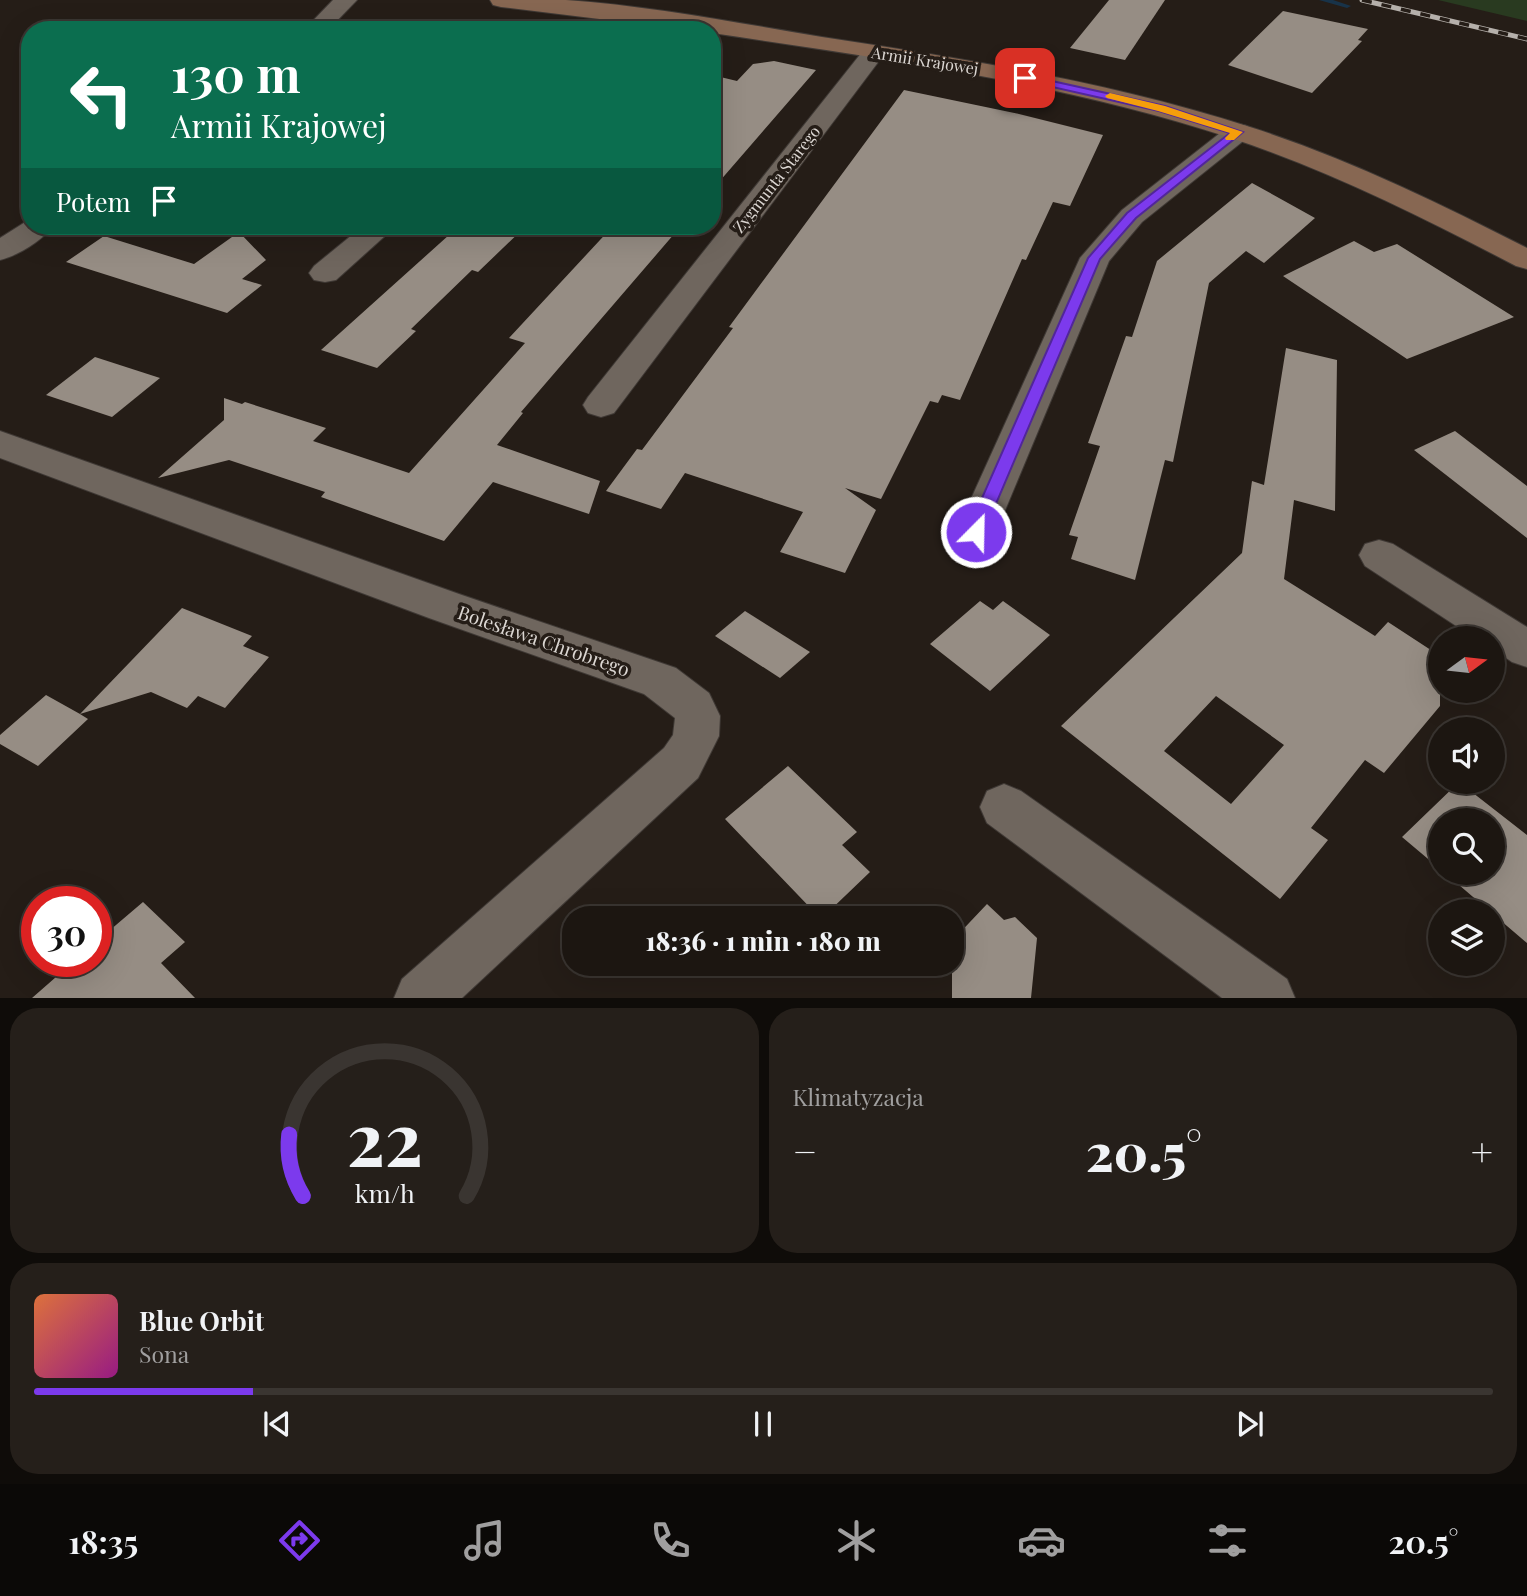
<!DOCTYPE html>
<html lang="pl">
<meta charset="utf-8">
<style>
body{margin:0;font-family:"Playfair Display",serif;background:#251f1a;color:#f1f3f6;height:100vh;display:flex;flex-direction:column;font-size:26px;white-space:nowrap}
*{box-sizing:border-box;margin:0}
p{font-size:23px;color:#a09f9f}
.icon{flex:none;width:38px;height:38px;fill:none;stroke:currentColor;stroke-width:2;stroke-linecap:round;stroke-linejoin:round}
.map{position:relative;height:998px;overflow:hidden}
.details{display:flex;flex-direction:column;gap:10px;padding:10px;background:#0f0c09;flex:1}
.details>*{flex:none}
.guide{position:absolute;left:21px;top:21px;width:700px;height:214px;border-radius:28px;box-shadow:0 7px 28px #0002,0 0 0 2px #3a3531;background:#0b6e4f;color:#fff;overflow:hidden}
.needle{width:46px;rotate:75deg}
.controls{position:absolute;left:1428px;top:626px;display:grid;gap:14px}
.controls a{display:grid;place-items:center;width:77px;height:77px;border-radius:50%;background:#1c1611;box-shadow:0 7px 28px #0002,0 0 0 2px #3a3531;font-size:35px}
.speed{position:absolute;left:21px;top:886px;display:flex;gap:14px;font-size:35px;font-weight:700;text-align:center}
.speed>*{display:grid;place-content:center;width:91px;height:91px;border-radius:50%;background:#1c1611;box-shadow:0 7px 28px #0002,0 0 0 2px #3a3531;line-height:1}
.speed .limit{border:10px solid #d22;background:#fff;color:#111}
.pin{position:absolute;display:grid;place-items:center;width:60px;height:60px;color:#fff;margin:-30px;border-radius:14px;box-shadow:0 4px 10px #0006}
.me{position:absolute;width:77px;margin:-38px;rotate:23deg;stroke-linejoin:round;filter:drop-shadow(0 0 5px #0008)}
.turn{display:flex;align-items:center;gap:24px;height:147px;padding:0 35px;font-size:32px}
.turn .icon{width:91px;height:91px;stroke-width:2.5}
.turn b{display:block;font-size:49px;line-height:60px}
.then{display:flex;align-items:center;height:66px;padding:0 35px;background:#0003;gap:14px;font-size:26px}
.big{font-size:52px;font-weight:800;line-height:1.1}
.details .tile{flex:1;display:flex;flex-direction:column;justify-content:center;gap:10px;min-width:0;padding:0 24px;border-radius:28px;background:#251f1a}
.details .dial{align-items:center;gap:0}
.dial svg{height:182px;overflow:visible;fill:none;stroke:#3a3531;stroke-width:7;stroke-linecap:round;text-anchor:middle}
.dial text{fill:#f1f3f6;stroke:none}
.song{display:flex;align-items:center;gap:21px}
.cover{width:84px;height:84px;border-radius:10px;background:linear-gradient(135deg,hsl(20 70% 55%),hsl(310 70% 35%))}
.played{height:7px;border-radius:4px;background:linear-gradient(90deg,#7c3aed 15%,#3a3531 15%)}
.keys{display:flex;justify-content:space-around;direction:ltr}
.heat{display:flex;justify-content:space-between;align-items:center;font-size:38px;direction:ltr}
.details .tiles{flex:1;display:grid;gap:10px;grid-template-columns:1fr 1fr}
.tile:last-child{grid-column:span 2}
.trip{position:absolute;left:562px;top:906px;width:402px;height:70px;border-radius:28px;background:#1c1611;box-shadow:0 7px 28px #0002,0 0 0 2px #3a3531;font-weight:800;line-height:70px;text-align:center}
.menu{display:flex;height:112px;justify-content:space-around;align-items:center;background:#0b0907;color:#a09f9f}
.menu .icon{width:49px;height:49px}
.menu .current{color:#7c3aed}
.menu b{font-size:32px;color:#f1f3f6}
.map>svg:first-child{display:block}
</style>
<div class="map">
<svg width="1527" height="998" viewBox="0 0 1527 998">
<rect width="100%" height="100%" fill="#251d17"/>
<path fill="#293a20" d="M 1438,0 L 1527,0 L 1527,21 Z"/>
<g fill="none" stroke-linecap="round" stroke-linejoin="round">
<path fill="#183349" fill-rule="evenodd" d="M 1319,0 L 1333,0 L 1351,6 L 1347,8 Z"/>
</g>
<g fill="#968d84" fill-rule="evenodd">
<path d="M 1109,0 L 1165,0 L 1125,60 L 1070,48 Z"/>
<path d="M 1283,11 L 1368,29 L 1358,40 L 1362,41 L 1312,93 L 1228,65 Z"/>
<path d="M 774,61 L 816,70 L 712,190 L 712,75 L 737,81 L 753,64 Z"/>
<path d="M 904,90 L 1019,114 L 1103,135 L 1070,206 L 1053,202 L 1026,260 L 1022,259 L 960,400 L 942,395 L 938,403 L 930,401 L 881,499 L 845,488 L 876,510 L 845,573 L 780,552 L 803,512 L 685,473 L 661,509 L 606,491 L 637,449 L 642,450 L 733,328 L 729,327 Z"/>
<path d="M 1252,183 L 1315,218 L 1264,263 L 1246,251 L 1209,283 L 1173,462 L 1165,460 L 1135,580 L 1071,559 L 1078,537 L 1069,535 L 1100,446 L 1088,443 L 1126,336 L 1132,337 L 1157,261 Z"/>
<path d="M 459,226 L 526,226 L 478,272 L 472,270 L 411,329 L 416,331 L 377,368 L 321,350 Z"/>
<path d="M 613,226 L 681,226 L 521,412 L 523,413 L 497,445 L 600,481 L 589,514 L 493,482 L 444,541 L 321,497 L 325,492 L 229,460 L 158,478 L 224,420 L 224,398 L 242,404 L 245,402 L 326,428 L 313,441 L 409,473 L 525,343 L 509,338 Z"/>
<path d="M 239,232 L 266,260 L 242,279 L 262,285 L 227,313 L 66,262 L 104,236 L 194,264 Z"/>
<path d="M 1354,241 L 1374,252 L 1397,244 L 1514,317 L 1407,359 L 1283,276 Z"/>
<path d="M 1286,348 L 1337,360 L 1335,511 L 1294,500 L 1284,579 L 1375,636 L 1388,622 L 1440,656 L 1440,706 L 1384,773 L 1365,760 L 1311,828 L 1328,840 L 1280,899 L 1061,726 L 1242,553 L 1252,481 L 1264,485 ZM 1216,696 L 1284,745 L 1231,804 L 1164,751 Z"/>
<path d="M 95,357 L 160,378 L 112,417 L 46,395 Z"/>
<path d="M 1455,431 L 1527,486 L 1527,538 L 1414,450 Z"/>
<path d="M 980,601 L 993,610 L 1003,601 L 1050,635 L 990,691 L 930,644 Z"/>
<path d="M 182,608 L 252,636 L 243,646 L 269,657 L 225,708 L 198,696 L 187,708 L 151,692 L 80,714 L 88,719 L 38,766 L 0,744 L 0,735 L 46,695 L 80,714 Z"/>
<path d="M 745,611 L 810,652 L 780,678 L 715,636 Z"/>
<path d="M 788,766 L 857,832 L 842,845 L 870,872 L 821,919 L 725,819 Z"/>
<path d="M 1459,782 L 1527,835 L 1527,943 L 1445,873 L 1493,873 L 1493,821 L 1440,821 L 1440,869 L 1402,837 Z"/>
<path d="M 143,902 L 185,942 L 161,963 L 195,998 L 32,998 L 64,970 L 66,961 L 96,961 L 96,942 Z"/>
<path d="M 987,904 L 1004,920 L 1015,917 L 1037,938 L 1031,998 L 952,998 L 952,941 Z"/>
</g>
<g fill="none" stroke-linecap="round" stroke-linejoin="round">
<g stroke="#3f3935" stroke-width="2">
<g id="street">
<path d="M 333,0 L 357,0 L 328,30 L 304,30 Z"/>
<path d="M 632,9 L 640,11 L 643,16 L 629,30 L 604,30 L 624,11 Z"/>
<path d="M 874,45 L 882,47 L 886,52 L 882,57 L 614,413 L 601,417 L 588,413 L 583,405 L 588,397 L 866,47 Z"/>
<path d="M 1238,124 L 1247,126 L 1251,132 L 1247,138 L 1142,222 L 1109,261 L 996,532 L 990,543 L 976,547 L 962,543 L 956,532 L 1080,258 L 1122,210 L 1229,126 Z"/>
<path d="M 30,219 L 30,226 L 53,226 C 42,241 17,256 0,260 L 0,238 Z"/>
<path d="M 363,226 L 396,226 L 336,280 L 325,282 L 314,280 L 309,273 L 314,266 Z"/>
<path d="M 0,431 L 459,594 L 676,668 L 709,693 L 720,716 L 719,736 L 698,778 L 462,998 L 394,998 L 402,979 L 664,748 L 673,735 L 675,718 L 644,694 L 429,618 L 0,458 Z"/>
<path d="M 1379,540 L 1393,544 L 1527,627 L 1527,667 L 1512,662 L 1493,649 L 1493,639 L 1476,639 L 1365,566 L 1359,555 L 1365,544 Z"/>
<path d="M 1004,784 L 1021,791 L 1287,979 L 1295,998 L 1222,998 L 987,823 L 980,807 L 987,791 Z"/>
</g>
</g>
<g stroke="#3f3935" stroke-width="2">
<path id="secondary" d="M 490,0 C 515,0 541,0 566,0 C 651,6 738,23 822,37 C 966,59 1111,82 1250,127 C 1346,158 1437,202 1527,248 L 1527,269 L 1516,266 C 1424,218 1331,171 1231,138 C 1064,83 886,59 712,33 L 712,30 L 689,30 L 501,7 L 493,5 Z"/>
</g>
<use href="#street" fill="#6f665e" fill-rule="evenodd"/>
<use href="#secondary" fill="#876752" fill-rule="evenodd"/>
<g stroke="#b5b0ab" stroke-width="5">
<path id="rail" d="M 1362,0 L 1527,39"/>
</g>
<use href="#rail" stroke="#251d17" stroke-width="3.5" stroke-dasharray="10" stroke-linecap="butt"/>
</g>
<path fill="#7c3aed" stroke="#51269a" stroke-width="2" d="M 1025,75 L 1165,106 L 1243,132 L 1136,218 L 1100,259 L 984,532 L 976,538 L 967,532 L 1088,258 L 1127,213 L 1230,133 L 1159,111 L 1021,80 L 1020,78 Z"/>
<path fill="#f59e0b" d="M 1110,93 L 1165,106 L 1243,132 L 1234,140 L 1226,140 L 1225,138 L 1230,133 L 1158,111 L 1107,98 L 1105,96 Z"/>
<g text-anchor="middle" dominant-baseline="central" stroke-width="7" stroke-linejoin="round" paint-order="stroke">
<g font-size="16" fill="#dbd6d2" stroke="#251d17">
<text transform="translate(925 60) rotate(9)">Armii Krajowej</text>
<text transform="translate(776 179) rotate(-52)">Zygmunta Starego</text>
</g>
<g font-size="19" fill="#dbd6d2" stroke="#251d17">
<text transform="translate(544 640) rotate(19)">Bolesława Chrobrego</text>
</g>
</g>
</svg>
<div class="controls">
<a><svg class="needle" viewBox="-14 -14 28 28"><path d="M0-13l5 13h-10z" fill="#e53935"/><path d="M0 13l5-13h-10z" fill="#a09f9f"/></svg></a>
<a><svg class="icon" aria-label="sound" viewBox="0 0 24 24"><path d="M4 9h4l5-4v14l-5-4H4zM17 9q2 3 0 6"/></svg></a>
<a><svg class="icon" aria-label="search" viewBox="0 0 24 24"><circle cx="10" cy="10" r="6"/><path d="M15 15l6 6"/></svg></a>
<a><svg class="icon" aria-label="layers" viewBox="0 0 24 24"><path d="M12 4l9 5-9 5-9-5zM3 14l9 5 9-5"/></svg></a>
</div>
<div class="speed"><div class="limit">30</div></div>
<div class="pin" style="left:1025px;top:78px;background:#d93025"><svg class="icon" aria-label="arrive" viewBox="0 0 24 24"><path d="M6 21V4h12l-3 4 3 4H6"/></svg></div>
<svg class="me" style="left:976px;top:532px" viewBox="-20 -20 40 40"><circle r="17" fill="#7c3aed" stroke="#fff" stroke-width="3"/><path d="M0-11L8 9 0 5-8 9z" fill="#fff"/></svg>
<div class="trip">18:36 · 1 min · 180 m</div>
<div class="guide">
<div class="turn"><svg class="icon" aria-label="left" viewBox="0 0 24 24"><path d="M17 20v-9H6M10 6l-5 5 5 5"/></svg><div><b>130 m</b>Armii Krajowej</div></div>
<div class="then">Potem<svg class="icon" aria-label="arrive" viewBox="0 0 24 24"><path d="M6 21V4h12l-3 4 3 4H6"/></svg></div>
</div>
</div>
<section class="details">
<div class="tiles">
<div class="tile dial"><svg viewBox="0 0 100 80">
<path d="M14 69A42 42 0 1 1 86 69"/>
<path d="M14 69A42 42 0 0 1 8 42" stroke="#7c3aed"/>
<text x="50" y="56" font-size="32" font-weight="700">22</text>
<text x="50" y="72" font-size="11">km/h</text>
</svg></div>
<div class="tile"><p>Klimatyzacja</p>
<div class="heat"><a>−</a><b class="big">20.5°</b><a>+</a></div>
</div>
<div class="tile">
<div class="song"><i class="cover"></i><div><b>Blue Orbit</b><p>Sona</p></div></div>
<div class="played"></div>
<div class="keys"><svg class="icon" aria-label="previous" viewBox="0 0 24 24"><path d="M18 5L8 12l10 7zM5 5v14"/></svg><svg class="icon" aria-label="pause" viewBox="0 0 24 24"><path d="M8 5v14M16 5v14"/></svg><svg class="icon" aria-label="next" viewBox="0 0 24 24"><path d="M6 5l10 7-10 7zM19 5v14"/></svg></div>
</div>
</div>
</section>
<nav class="menu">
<b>18:35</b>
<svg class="icon current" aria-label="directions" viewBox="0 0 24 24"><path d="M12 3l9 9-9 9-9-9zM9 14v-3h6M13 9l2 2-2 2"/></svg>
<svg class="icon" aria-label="music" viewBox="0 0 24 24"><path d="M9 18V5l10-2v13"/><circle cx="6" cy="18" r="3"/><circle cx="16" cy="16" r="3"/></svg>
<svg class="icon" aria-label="phone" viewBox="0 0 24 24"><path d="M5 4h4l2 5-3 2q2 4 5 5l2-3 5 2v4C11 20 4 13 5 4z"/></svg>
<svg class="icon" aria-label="climate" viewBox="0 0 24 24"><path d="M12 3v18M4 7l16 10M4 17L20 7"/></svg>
<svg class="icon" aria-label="car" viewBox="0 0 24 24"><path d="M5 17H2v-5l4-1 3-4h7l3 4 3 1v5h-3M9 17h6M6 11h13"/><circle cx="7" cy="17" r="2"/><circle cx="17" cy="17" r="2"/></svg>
<svg class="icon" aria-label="filters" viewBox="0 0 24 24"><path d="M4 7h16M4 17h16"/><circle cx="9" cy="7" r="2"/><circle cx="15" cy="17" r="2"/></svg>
<b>20.5°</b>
</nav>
